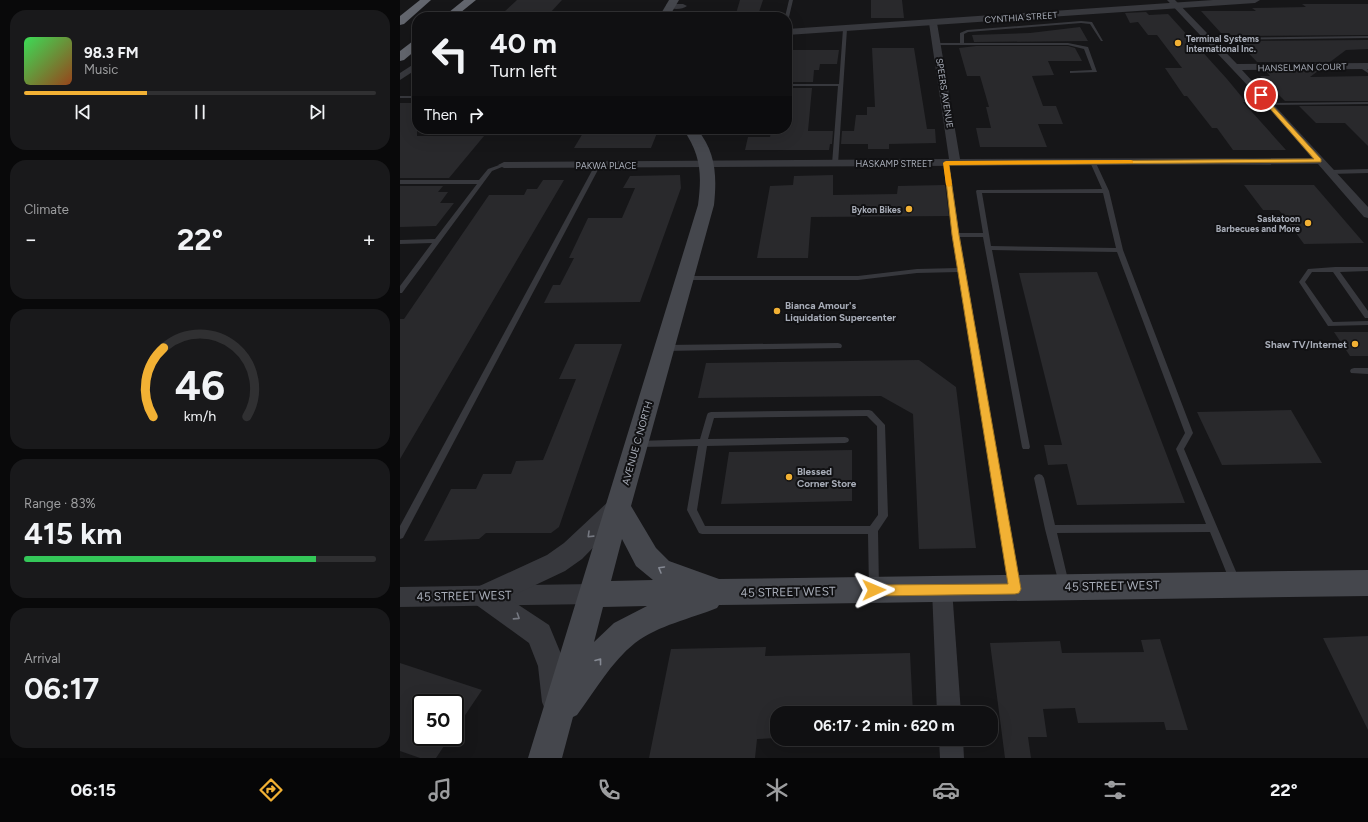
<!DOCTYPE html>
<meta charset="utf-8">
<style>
body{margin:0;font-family:Figtree,sans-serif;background:#19191b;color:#f1f3f6;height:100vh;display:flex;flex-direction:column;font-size:15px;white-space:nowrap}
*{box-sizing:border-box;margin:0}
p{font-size:13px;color:#9c9d9f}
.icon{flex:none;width:22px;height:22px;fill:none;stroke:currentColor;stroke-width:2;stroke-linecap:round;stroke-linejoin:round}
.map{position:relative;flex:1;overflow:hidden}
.details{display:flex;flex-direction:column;gap:10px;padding:10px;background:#09090a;width:400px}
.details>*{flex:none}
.hud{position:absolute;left:12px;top:12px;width:380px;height:122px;border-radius:16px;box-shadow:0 4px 16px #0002,0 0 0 1px #303032;background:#101012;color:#f1f3f6;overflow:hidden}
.speed{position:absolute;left:12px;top:694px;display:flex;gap:8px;font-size:20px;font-weight:700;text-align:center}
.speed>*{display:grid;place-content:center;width:52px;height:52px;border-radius:50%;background:#101012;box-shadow:0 4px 16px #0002,0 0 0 1px #303032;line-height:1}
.speed .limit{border:2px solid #111;border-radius:6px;background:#fff;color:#111}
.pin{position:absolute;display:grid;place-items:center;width:34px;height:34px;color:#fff;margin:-17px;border:2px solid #fff;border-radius:50%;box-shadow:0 1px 4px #0007}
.me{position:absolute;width:44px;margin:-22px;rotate:89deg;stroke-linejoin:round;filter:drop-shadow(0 0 3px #0008)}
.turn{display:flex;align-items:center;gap:14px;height:84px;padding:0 12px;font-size:18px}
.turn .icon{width:52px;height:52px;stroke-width:2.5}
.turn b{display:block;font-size:28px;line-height:34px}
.then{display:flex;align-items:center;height:38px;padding:0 12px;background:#0003;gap:8px;font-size:15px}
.big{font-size:30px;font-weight:700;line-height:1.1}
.details .widget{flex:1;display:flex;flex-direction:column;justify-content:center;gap:6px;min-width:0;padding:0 14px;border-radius:16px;background:#19191b}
.details .dial{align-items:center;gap:0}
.dial svg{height:104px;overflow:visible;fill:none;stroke:#303032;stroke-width:7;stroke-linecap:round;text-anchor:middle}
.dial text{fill:#f1f3f6;stroke:none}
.song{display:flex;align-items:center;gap:12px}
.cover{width:48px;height:48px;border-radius:6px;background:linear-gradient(135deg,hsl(130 70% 55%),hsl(20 70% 35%))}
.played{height:4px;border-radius:2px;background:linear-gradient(90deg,#f2b134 35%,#303032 35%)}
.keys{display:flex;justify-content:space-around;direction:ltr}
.heat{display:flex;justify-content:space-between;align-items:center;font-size:22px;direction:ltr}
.charge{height:6px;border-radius:3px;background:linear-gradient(90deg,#34c759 83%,#303032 0)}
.trip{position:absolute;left:370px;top:706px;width:228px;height:40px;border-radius:16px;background:#101012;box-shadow:0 4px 16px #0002,0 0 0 1px #303032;font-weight:700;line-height:40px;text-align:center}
.dock{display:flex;height:64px;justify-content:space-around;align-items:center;background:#060607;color:#9c9d9f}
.dock .icon{width:28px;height:28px}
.dock .active{color:#f2b134}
.dock b{font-size:18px;color:#f1f3f6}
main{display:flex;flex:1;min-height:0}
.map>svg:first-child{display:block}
</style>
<main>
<section class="details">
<div class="widget">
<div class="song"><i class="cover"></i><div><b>98.3 FM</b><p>Music</p></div></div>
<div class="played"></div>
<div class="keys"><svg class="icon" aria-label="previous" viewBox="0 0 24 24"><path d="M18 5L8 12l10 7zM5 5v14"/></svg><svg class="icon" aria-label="pause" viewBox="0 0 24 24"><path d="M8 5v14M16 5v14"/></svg><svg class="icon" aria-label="next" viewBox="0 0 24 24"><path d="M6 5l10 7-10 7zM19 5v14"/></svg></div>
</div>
<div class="widget"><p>Climate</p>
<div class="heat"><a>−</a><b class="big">22°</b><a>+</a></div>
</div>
<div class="widget dial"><svg viewBox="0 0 100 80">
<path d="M14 69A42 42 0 1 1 86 69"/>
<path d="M14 69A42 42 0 0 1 22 16" stroke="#f2b134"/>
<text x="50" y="56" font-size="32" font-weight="700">46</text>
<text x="50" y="72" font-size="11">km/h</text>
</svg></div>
<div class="widget"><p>Range · 83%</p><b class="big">415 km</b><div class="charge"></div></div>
<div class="widget"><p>Arrival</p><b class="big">06:17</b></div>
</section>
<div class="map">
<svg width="968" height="758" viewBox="0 0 968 758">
<rect width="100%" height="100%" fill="#161618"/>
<g fill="#29292c">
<path d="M 117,0 L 162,0 L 150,13 L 103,13 Z"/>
<path d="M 340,0 L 363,0 L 358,15 L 356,17 L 335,17 Z"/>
<path d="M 471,0 L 502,0 L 504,18 L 471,18 Z"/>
<path d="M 902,4 L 968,4 L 968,35 L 832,36 L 829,33 L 821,33 L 801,11 L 856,11 L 852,8 L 906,7 Z"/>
<path d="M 746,12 L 749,15 L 768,14 L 770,16 L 827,79 L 846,102 L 843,102 L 886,150 L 833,150 L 817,128 L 812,128 L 787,96 L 784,96 L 765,68 L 782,68 L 757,35 L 748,35 L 738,22 L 730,23 L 725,13 Z"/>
<path d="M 680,27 L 688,41 L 574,42 L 572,35 L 630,33 Z"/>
<path d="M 968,40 L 968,49 L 946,50 L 930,62 L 857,62 L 837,41 Z"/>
<path d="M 576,46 L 668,46 L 675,48 L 682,61 L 648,61 L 654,75 L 632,76 L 643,106 L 656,106 L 663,124 L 638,124 L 647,147 L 580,147 L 576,128 L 591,128 L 586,107 L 589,107 L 580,76 L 567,76 L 559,48 Z"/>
<path d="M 472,48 L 514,48 L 527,129 L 535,129 L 536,143 L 489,144 L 489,149 L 468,149 L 468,144 L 441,144 L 442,131 L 454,131 L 456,115 L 467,115 L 467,107 L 475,107 Z"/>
<path d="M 387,50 L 439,50 L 437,64 L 420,64 L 419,70 L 414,70 L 413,82 L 387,82 Z"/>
<path d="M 866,71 L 918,71 L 910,77 L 968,76 L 968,101 L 885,101 L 860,76 L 870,76 Z"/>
<path d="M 387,88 L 412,88 L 408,131 L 433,131 L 432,144 L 430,144 L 429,150 L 345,150 L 348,137 L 370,137 L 371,131 L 387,131 Z"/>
<path d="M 0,103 L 17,103 L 17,136 L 84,136 L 49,178 L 0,178 Z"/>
<path d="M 899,106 L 968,106 L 968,146 L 945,123 L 916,123 Z"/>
<path d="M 183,133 L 257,133 L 251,148 L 174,148 Z"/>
<path d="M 280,175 L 281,188 L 240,302 L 144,303 L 153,285 L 160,285 L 174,258 L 169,258 L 188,218 L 222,218 L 235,188 L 223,188 L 230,176 Z"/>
<path d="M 433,175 L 433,195 L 497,194 L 498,186 L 545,185 L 549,216 L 411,217 L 408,258 L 357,258 L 370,186 L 393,185 L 394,176 Z"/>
<path d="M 143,180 L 164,180 L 0,459 L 0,319 L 4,319 L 89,195 L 124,195 L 127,189 L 137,189 Z"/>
<path d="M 844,185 L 914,185 L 964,243 L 904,244 L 879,210 L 863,210 Z"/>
<path d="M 0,186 L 43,186 L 38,192 L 48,192 L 40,203 L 54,203 L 36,226 L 0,227 Z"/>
<path d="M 697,272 L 785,503 L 677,505 L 667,464 L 648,465 L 644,445 L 662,445 L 619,273 Z"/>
<path d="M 934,332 L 968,332 L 968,356 L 950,356 Z"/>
<path d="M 175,344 L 222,344 L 159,527 L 151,533 L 86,533 L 79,539 L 24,541 L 51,489 L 76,489 L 83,474 L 111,474 L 116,461 L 143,460 L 176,379 L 159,379 Z"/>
<path d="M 519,360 L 556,387 L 576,548 L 519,549 L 513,414 L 481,396 L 298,398 L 306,363 Z"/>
<path d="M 891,410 L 922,463 L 822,465 L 797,412 Z"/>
<path d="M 452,450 L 452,501 L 321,504 L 329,452 Z"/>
<path d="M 968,636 L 968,730 L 923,638 Z"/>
<path d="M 760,639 L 788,730 L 766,730 L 764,722 L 678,723 L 675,708 L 643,709 L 647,737 L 628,737 L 631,758 L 605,758 L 590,643 L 660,641 L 662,653 L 744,652 L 741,640 Z"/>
<path d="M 366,647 L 365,656 L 510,653 L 513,713 L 377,713 L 377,738 L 357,739 L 355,758 L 249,758 L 271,649 Z"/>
<path d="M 0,663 L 82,690 L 55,730 L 55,703 L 21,703 L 21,737 L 50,737 L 36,758 L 20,758 L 0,751 Z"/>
</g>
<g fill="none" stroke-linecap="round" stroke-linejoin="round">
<g fill="#37383d" fill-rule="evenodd">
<path d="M 389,0 L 393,0 L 389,17 L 387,18 L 387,17 L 385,17 Z"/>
<path d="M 56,10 L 69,16 L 70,17 L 65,17 L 55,12 Z"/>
<path d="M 681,21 L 692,22 L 703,41 L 701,41 L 690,24 L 681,23 L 568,32 L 564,34 L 564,43 L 668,43 L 688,47 L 697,72 L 670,73 L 670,71 L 672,71 L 692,70 L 684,49 L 668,45 L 537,45 L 535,44 L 537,43 L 560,43 L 560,33 L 567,30 Z"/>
<path d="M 445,28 L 447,29 L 438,164 L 435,166 L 432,164 L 438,86 L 387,86 L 387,84 L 439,84 L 443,29 Z"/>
<path d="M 968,36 L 968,38 L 809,40 L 807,39 L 809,38 Z"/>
<path d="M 959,65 L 963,65 L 968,70 L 968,73 L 959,67 Z"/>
<path d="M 8,71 L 17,71 L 17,73 L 6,73 L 6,72 Z"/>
<rect x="0" y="96" width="17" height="2"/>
<path d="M 968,102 L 968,104 L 870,105 L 868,104 L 870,103 Z"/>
<path d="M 546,161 L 549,163 L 559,233 L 583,233 L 576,191 L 577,190 L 702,189 L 690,162 L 695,161 L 709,191 L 723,250 L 793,433 L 784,449 L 840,581 L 839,584 L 835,586 L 831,584 L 810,532 L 657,533 L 669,584 L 668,587 L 664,589 L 660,587 L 659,584 L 645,529 L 634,478 L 636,475 L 639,474 L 642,475 L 644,478 L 655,525 L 806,524 L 776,449 L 785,433 L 717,252 L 592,250 L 630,447 L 629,449 L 623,449 L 622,447 L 583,237 L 560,237 L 619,584 L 618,587 L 614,589 L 610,587 L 609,584 L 559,272 L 517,273 L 458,280 L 285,280 L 282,278 L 285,276 L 458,276 L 517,269 L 558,268 L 543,163 ZM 582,193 L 703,193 L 716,248 L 591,246 Z"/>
<path d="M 102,164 L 107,165 L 92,171 L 2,293 L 0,293 L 0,286 L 32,243 L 0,244 L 0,240 L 35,239 L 77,184 L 0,184 L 0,180 L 79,180 L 88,169 Z"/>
<path d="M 195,165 L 200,166 L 3,538 L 0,539 L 0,526 Z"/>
<path d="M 968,169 L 968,173 L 930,174 L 927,172 L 930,170 Z"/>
<path d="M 935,267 L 968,267 L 968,271 L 940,272 L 968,311 L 968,318 L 965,318 L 933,272 L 912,272 L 905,282 L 933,322 L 968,321 L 968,325 L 928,326 L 899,282 L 908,269 Z"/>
<path d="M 438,343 L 441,344 L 442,346 L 441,348 L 265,351 L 261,348 L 265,345 Z"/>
<path d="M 954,368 L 968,368 L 968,374 L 951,373 L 950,371 L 951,369 Z"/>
<path d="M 469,410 L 472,411 L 485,425 L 488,516 L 478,531 L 479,588 L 478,591 L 474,593 L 470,591 L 469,588 L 468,534 L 302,534 L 299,533 L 287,510 L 298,446 L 238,447 L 235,446 L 234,444 L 235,442 L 238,441 L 300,439 L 307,415 L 308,413 L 311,412 ZM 467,416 L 477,426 L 478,515 L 470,526 L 305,526 L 297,510 L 307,446 L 445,443 L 448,442 L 449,440 L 448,438 L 445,437 L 308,439 L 314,418 Z"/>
</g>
<g fill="#37383d" fill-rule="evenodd">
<path d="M 767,0 L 775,0 L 837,64 L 968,63 L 968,69 L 842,70 L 968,207 L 968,218 L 964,217 L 918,164 L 104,168 L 98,165 L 104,162 L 549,159 L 529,23 L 533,21 L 537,23 L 560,159 L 912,158 L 867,106 Z"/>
<path d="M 267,4 L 283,4 L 287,6 C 282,10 271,10 266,6 Z"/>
<path d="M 17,62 L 17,69 L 0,80 L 0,73 Z"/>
<path d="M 542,580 L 549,582 L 552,589 L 561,713 L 537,713 L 532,589 L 535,582 Z"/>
<path d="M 194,584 L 201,587 L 204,594 L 201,601 L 194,604 L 0,607 L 0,587 Z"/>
<path d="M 539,739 L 563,739 L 564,758 L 540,758 Z"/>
</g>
<g fill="#37383d" fill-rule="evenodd">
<path d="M 813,0 L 860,0 L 855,3 L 387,35 L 387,29 Z"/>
<path d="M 218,497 L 226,500 L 230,507 L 226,514 L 182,559 L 165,571 L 108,598 L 149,625 L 166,666 L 170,702 L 166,712 L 156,716 L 146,712 L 142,702 L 138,666 L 129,643 L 75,604 L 71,596 L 75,588 L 147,555 L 164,543 L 210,500 Z"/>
</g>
<g fill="#45474d" fill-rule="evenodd">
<path d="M 269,0 L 279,0 L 269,17 L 259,17 Z"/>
<path d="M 283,129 L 297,129 C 316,152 317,176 314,205 L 231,506 L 256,548 L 269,561 L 319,579 L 968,570 L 968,596 L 319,605 L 317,608 C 290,619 259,625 235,643 C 211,662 195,691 177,715 L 173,717 L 162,758 L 128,758 L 298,205 C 302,174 301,155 283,129 ZM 222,539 L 236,566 L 253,580 L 211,581 ZM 247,606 L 214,623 L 194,642 L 203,607 Z"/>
</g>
<g fill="#63666e" fill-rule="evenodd">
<path d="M 20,0 L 31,0 L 4,24 L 0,25 L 0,16 Z"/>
<path d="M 64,0 L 76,0 L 55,17 L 43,17 Z"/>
<path d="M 17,39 L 17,49 L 4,60 L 0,61 L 0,51 L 13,41 Z"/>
</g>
</g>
<defs><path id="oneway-chevron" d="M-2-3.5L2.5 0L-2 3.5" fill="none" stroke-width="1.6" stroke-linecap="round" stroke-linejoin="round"/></defs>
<g stroke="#757881">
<use href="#oneway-chevron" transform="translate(190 535) rotate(136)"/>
<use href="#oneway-chevron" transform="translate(117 617) rotate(33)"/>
</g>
<g stroke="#858993">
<use href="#oneway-chevron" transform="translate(261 569) rotate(-150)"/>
<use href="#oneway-chevron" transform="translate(199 661) rotate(-52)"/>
</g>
<path fill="#f2b134" stroke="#9d7322" d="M 861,93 L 921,159 L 921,162 L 549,165 L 559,235 L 621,589 L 619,593 L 615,594 L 474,596 L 470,594 L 468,590 L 470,587 L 474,585 L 608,584 L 552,235 L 544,162 L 914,159 L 859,96 Z"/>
<path fill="#f59e0b" d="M 731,160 L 733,161 L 733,163 L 549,165 L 552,185 L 549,187 L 546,185 L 543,163 L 546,161 Z"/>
<g fill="#f2b134" stroke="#111113" stroke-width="1.5">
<circle cx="778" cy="43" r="4"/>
<circle cx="509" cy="209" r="4"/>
<circle cx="908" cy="223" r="4"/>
<circle cx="377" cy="311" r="4"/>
<circle cx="955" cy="344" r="4"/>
<circle cx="389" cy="477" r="4"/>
</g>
<g text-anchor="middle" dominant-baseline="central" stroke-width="4" stroke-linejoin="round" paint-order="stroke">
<g font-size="9" fill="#a8adb8" stroke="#111113">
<text transform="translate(621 17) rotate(-4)">CYNTHIA STREET</text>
<text transform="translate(902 67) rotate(-1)">HANSELMAN COURT</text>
<text transform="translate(545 93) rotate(81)">SPEERS AVENUE</text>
<text x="494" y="163">HASKAMP STREET</text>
<text x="206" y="165">PAKWA PLACE</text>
</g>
<g font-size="9" font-weight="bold" fill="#a8adb8" stroke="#111113" text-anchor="end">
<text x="786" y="38" text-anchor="start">Terminal Systems<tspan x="786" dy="10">International Inc.</tspan></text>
<text x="501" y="209">Bykon Bikes</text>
<text x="900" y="218">Saskatoon<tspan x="900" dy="10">Barbecues and More</tspan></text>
</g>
<g font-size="10" font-weight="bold" fill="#a8adb8" stroke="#111113" text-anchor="start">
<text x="385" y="305">Bianca Amour's<tspan x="385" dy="12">Liquidation Supercenter</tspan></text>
<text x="947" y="344" text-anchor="end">Shaw TV/Internet</text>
<text x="397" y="471">Blessed<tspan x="397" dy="12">Corner Store</tspan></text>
</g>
<g font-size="10" fill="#a8adb8" stroke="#111113">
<text transform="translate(237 443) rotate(-74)">AVENUE C NORTH</text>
</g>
<g font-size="12" fill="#a8adb8" stroke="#111113">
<text transform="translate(712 586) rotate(-1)">45 STREET WEST</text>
<text transform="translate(388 592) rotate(-1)">45 STREET WEST</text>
<text transform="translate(64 596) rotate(-1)">45 STREET WEST</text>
</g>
</g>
</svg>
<div class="speed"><div class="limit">50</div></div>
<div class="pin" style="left:861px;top:95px;background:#d93025"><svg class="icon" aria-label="arrive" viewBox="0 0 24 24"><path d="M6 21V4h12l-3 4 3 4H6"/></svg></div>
<svg class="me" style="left:474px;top:590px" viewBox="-20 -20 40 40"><path d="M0-17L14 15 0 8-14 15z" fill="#f2b134" stroke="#fff" stroke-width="4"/></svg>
<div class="trip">06:17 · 2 min · 620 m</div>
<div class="hud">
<div class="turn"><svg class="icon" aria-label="left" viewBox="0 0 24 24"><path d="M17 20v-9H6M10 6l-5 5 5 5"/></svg><div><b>40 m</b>Turn left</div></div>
<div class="then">Then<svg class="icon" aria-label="right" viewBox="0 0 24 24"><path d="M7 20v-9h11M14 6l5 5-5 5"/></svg></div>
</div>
</div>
</main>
<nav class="dock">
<b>06:15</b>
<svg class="icon active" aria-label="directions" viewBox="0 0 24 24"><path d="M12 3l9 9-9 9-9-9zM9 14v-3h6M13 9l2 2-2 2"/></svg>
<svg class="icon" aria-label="music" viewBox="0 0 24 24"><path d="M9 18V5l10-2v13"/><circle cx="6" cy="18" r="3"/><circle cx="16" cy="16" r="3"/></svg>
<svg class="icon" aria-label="phone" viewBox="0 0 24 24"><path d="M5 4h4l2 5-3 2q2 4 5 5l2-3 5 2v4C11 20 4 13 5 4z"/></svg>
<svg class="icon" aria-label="climate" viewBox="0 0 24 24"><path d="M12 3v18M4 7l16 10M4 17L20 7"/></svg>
<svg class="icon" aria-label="car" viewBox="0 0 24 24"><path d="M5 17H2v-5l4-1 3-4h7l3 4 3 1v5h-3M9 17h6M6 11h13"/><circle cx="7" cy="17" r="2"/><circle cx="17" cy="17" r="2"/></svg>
<svg class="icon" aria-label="filters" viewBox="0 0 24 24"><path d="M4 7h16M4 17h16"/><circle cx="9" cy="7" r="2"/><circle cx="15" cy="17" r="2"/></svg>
<b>22°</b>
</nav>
